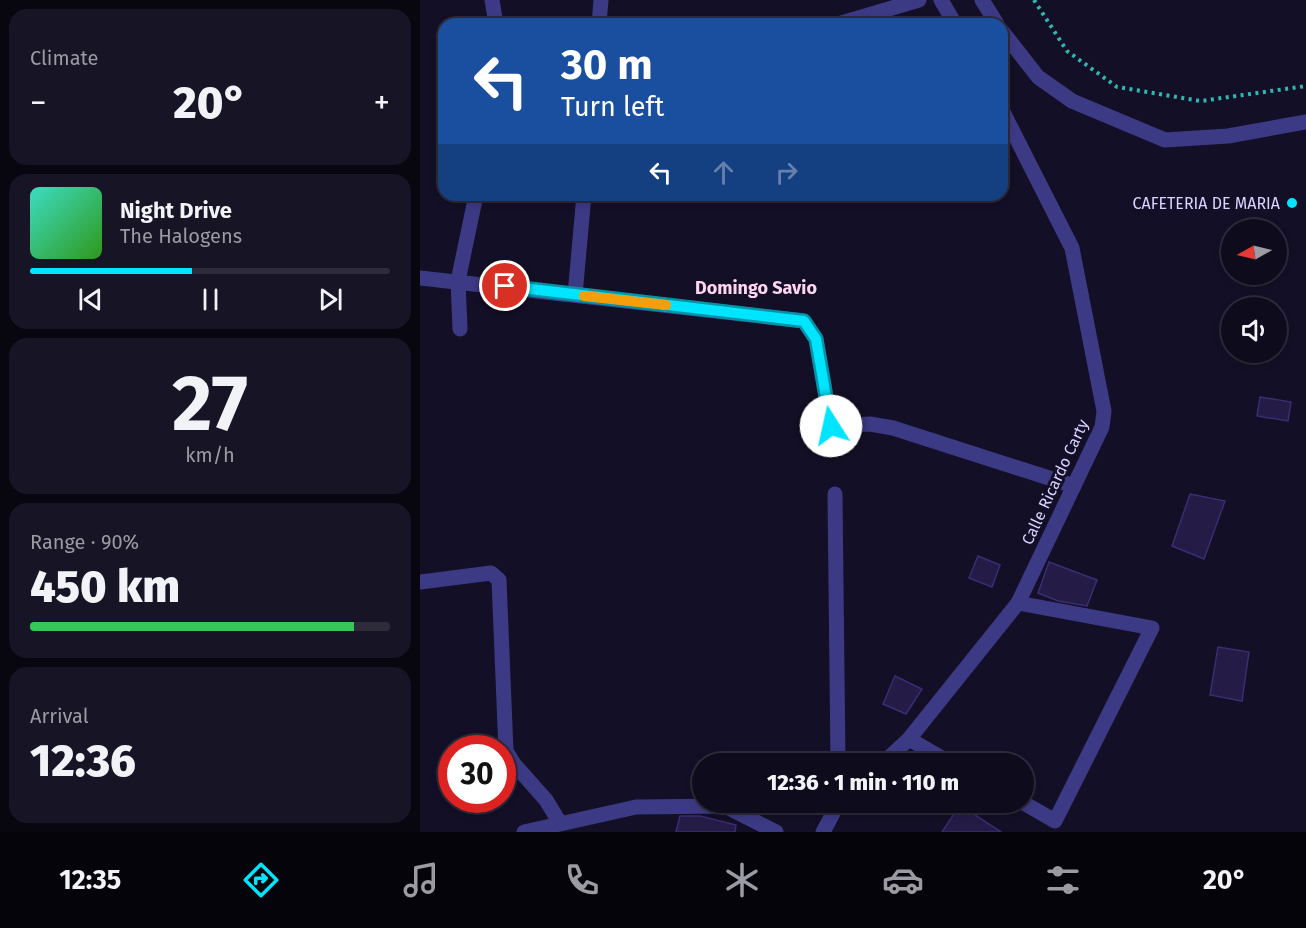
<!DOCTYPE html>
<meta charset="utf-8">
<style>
body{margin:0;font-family:"Fira Sans",sans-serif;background:#171425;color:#f1f3f6;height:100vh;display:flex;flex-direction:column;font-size:22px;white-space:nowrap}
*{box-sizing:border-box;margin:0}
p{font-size:20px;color:#9b9ba3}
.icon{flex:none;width:33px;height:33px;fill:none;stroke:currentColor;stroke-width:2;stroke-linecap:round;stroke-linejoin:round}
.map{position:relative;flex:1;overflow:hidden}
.drawer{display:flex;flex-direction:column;gap:9px;padding:9px;background:#08060f;width:420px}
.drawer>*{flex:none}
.banner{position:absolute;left:18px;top:18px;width:570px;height:183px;border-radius:18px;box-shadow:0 3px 9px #0003,0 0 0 2px #2e2b3b;background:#1a4fa0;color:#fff;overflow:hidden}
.needle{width:39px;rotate:262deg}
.tools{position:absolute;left:801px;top:219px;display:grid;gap:12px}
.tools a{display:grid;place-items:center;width:66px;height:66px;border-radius:50%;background:#0e0b1c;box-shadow:0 3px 9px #0003,0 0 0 2px #2e2b3b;font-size:30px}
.speed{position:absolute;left:18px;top:735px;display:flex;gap:12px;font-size:30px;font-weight:700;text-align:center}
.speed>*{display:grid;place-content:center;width:78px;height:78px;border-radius:50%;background:#0e0b1c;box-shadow:0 3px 9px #0003,0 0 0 2px #2e2b3b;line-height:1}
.speed .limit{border:9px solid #d22;background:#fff;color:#111}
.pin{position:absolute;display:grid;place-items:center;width:51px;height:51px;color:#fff;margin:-26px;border:3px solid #fff;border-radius:50%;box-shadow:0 2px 6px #0007}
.me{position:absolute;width:66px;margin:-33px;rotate:350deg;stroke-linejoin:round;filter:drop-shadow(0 0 4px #0008)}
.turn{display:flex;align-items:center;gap:21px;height:126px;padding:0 24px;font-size:27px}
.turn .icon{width:78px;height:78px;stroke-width:2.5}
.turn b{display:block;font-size:42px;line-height:51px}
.lanes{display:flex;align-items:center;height:57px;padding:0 24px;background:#0003;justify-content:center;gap:30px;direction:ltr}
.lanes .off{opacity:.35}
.big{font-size:45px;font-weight:800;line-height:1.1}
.drawer .tile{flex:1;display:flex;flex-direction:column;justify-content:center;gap:9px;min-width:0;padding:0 21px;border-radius:18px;background:#171425}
.drawer .dial{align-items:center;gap:0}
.dial b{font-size:78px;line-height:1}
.song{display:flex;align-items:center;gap:18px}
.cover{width:72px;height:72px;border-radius:9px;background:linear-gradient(135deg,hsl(170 70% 55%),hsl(110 70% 35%))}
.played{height:6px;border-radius:3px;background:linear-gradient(90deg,#00e5ff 45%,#2e2b3b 45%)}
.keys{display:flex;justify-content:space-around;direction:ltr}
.heat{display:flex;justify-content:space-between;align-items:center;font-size:33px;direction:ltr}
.charge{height:9px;border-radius:4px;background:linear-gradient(90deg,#34c759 90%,#2e2b3b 0)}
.trip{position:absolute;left:272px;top:753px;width:342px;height:60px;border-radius:30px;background:#0e0b1c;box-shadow:0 3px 9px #0003,0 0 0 2px #2e2b3b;font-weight:800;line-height:60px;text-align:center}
.dock{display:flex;height:96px;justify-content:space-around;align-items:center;background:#06040b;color:#9b9ba3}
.dock .icon{width:42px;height:42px}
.dock .selected{color:#00e5ff}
.dock b{font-size:27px;color:#f1f3f6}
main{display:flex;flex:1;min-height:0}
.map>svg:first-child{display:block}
</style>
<main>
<section class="drawer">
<div class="tile"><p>Climate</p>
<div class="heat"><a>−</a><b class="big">20°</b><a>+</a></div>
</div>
<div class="tile">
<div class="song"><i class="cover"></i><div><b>Night Drive</b><p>The Halogens</p></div></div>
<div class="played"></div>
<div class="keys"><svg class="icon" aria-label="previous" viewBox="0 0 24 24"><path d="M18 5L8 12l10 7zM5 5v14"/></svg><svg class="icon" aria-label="pause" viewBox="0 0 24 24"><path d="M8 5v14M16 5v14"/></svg><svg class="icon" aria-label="next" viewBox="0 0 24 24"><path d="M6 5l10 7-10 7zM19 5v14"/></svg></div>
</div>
<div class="tile dial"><b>27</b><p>km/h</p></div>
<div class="tile"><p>Range · 90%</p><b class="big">450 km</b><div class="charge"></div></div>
<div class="tile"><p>Arrival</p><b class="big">12:36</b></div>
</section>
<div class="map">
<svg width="886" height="832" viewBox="0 0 886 832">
<rect width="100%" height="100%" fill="#130f26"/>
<g fill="#241b47" stroke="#3b2d73" stroke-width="1.5">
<path d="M 840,397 L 871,402 L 868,421 L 837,416 Z"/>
<path d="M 770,494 L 805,501 L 784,559 L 752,546 Z"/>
<path d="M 558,556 L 580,565 L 572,587 L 549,578 Z"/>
<path d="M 629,562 L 677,580 L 667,606 L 638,601 L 618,593 Z"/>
<path d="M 798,647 L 829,652 L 822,701 L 790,695 Z"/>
<path d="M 475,676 L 502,689 L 486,714 L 463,704 Z"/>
<path d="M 540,805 L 581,832 L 522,832 Z"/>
<path d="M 260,816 L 280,816 L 316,825 L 315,832 L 256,832 Z"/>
</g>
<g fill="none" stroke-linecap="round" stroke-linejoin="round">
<path stroke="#2fb8b0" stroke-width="4" stroke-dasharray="3 4.5" stroke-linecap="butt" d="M 614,0 L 647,51 L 697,87 L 781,101 L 886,86"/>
<g stroke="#3d3a85" stroke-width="15">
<path d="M 72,0 L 76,24"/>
<path d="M 521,0 L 535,24"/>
<path d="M 562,0 L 577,24"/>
<path d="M 179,24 L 181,0"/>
<path d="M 418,24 L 499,0"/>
<path d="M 582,31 L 618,77 L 652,101 L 745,140 L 808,136 L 886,122"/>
<path d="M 0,278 L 384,321 L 396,339 L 411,426 L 450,424 L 473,428 L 654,486"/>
<path d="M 155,295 L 164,195"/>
<path d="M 40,329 L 38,281 L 56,195"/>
<path d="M 415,494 L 418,764"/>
<path d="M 0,582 L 71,573 L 79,580 L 86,751 L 94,764 L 126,800 L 140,823"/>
<path d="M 598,603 L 732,628 L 635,821 L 602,802"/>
<path d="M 489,739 L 532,764"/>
<path d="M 462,764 L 489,739 L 598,603 L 682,427 L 684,411 L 652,248 L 582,110"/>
<path d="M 104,832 L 216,807 L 305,806 L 356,832"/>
<path d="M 403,832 L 419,802"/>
</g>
</g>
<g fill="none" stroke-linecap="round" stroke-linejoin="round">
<g stroke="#0095a6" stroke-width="15">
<path id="route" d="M 85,286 L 384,321 L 396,339 L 411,426"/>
</g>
<use href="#route" stroke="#00e5ff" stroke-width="10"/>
<path stroke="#f59e0b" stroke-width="10" d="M 164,296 L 246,305"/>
</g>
<circle fill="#00e5ff" stroke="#130f26" stroke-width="2" cx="872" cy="203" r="6"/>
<g text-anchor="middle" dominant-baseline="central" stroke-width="6" stroke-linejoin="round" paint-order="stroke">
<g font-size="16" fill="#d9d4ff" stroke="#130f26" text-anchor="end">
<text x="860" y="203">CAFETERIA DE MARIA</text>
</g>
<g font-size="16" fill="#d9d4ff" stroke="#130f26">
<text transform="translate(635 482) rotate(-65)">Calle Ricardo Carty</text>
</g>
<g font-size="18" font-weight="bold" fill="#ffd6f0" stroke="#130f26">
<text x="336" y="288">Domingo Savio</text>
</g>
</g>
</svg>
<div class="tools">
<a><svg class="needle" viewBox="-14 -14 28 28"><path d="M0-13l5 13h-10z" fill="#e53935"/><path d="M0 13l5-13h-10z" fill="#9b9ba3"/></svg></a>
<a><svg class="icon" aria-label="sound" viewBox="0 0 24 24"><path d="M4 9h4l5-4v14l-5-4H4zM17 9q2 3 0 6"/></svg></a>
</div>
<div class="speed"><div class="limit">30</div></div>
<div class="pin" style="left:85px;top:286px;background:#d93025"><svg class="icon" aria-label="arrive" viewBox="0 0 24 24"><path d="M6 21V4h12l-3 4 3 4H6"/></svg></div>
<svg class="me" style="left:411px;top:426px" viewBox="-20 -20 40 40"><circle r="19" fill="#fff"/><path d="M0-13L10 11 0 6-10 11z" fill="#00e5ff"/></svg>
<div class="trip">12:36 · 1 min · 110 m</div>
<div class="banner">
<div class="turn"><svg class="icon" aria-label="left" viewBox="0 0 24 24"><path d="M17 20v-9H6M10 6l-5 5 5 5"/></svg><div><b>30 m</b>Turn left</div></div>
<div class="lanes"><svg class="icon" aria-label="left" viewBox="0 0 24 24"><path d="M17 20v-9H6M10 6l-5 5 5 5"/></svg><svg class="icon off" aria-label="ahead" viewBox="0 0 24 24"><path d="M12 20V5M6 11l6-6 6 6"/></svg><svg class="icon off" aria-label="right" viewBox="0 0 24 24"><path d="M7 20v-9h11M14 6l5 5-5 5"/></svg></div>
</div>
</div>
</main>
<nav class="dock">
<b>12:35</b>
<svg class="icon selected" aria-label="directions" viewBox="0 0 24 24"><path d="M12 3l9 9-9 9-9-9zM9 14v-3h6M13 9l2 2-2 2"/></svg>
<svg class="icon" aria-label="music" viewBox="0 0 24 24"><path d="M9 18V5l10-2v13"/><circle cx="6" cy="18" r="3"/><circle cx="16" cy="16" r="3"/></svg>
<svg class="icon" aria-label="phone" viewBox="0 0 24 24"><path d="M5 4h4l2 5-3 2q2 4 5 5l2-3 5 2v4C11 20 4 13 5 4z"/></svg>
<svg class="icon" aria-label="climate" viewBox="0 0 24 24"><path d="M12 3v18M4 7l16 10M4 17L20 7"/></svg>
<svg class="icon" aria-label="car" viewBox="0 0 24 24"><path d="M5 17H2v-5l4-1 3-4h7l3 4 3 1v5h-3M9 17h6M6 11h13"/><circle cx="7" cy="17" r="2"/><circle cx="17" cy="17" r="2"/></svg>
<svg class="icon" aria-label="filters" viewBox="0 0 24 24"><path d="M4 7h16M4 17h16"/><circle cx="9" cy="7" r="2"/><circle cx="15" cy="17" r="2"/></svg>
<b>20°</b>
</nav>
